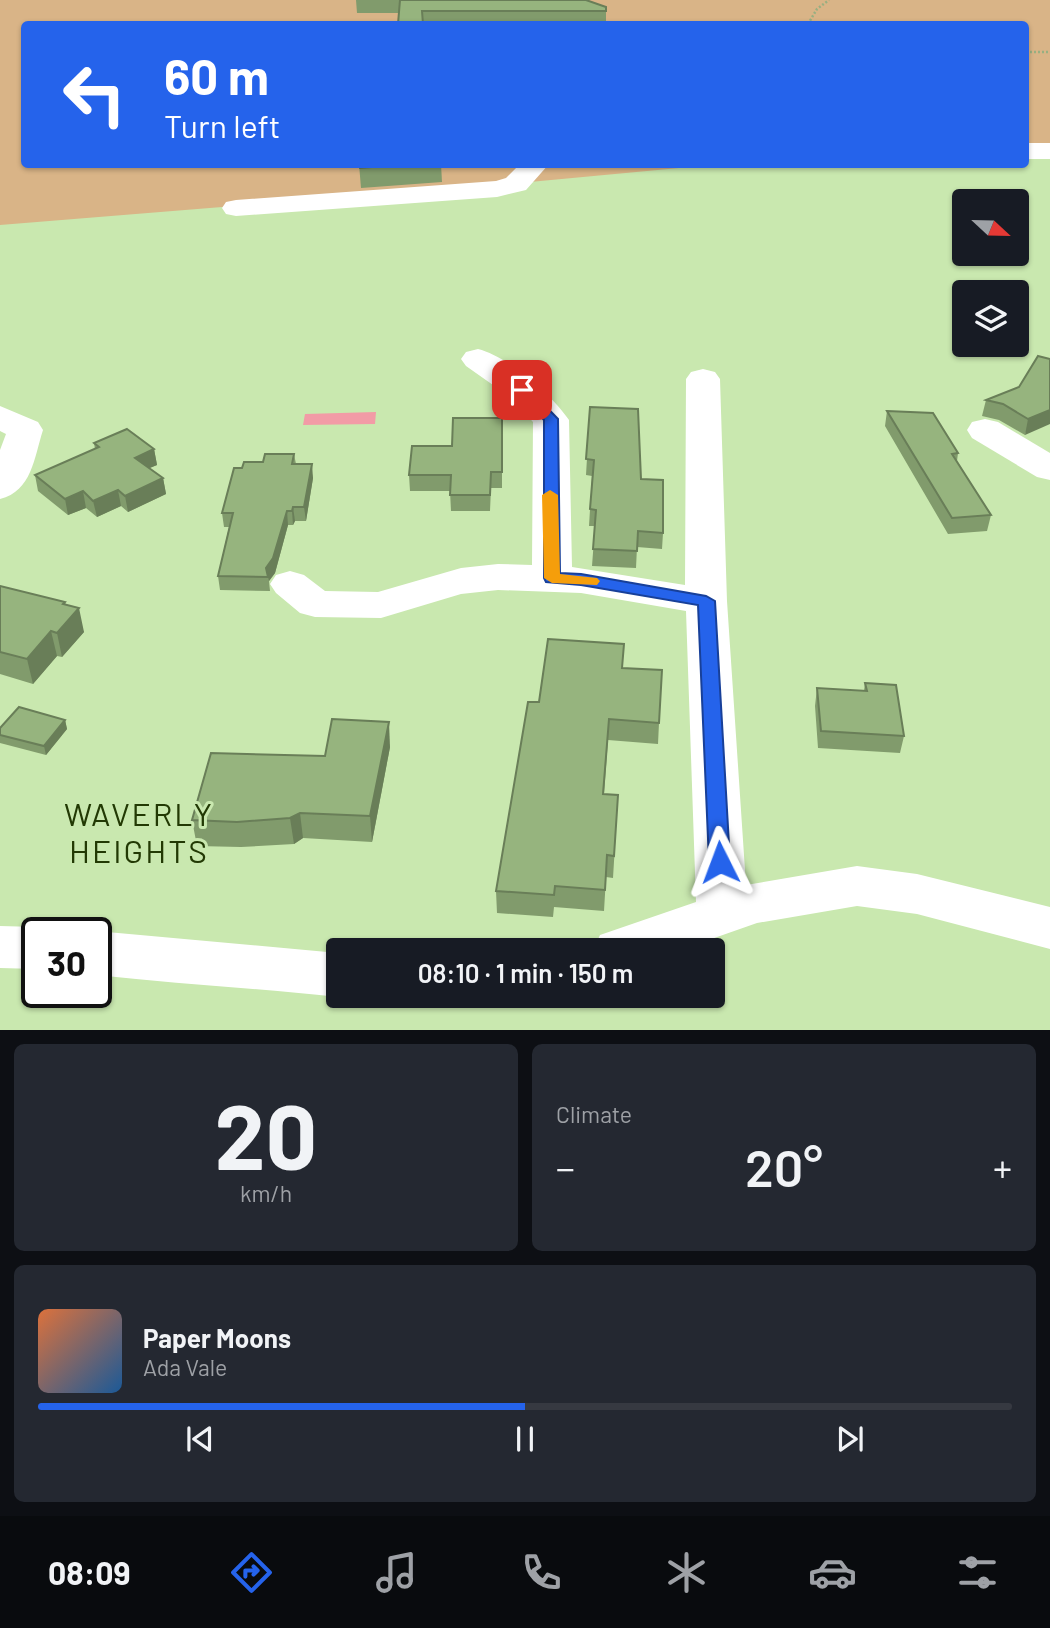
<!DOCTYPE html>
<meta charset="utf-8">
<style>
body{margin:0;font-family:Barlow,sans-serif;background:#242831;color:#f1f3f6;height:100vh;display:flex;flex-direction:column;font-size:26px;white-space:nowrap}
*{box-sizing:border-box;margin:0}
p{font-size:23px;color:#9ea1a6}
.icon{flex:none;width:38px;height:38px;fill:none;stroke:currentColor;stroke-width:2;stroke-linecap:round;stroke-linejoin:round}
.map{position:relative;height:1030px;overflow:hidden}
.panel{display:flex;flex-direction:column;gap:14px;padding:14px;background:#0d0f14;flex:1}
.panel>*{flex:none}
.banner{position:absolute;left:21px;top:21px;width:1008px;height:147px;border-radius:7px;box-shadow:0 2px 5px #0004;background:#2563eb;color:#fff;overflow:hidden}
.needle{width:46px;rotate:112deg}
.fabs{position:absolute;left:952px;top:189px;display:grid;gap:14px}
.fabs a{display:grid;place-items:center;width:77px;height:77px;border-radius:7px;background:#171b24;box-shadow:0 2px 5px #0004;font-size:35px}
.speed{position:absolute;left:21px;top:917px;display:flex;gap:14px;font-size:35px;font-weight:700;text-align:center}
.speed>*{display:grid;place-content:center;width:91px;height:91px;border-radius:50%;background:#171b24;box-shadow:0 2px 5px #0004;line-height:1}
.speed .limit{border:4px solid #111;border-radius:10px;background:#fff;color:#111}
.pin{position:absolute;display:grid;place-items:center;width:60px;height:60px;color:#fff;margin:-30px;border-radius:14px;box-shadow:0 4px 10px #0006}
.me{position:absolute;width:77px;margin:-38px;rotate:357deg;stroke-linejoin:round;filter:drop-shadow(0 0 5px #0008)}
.turn{display:flex;align-items:center;gap:24px;height:147px;padding:0 28px;font-size:32px}
.turn .icon{width:91px;height:91px;stroke-width:2.5}
.turn b{display:block;font-size:49px;line-height:60px}
.big{font-size:52px;font-weight:600;line-height:1.1}
.panel .widget{flex:1;display:flex;flex-direction:column;justify-content:center;gap:10px;min-width:0;padding:0 24px;border-radius:10px;background:#242831}
.panel .dial{align-items:center;gap:0}
.dial b{font-size:91px;line-height:1}
.song{display:flex;align-items:center;gap:21px}
.cover{width:84px;height:84px;border-radius:10px;background:linear-gradient(135deg,hsl(20 70% 55%),hsl(210 70% 35%))}
.played{height:7px;border-radius:4px;background:linear-gradient(90deg,#2563eb 50%,#363941 50%)}
.keys{display:flex;justify-content:space-around;direction:ltr}
.heat{display:flex;justify-content:space-between;align-items:center;font-size:38px;direction:ltr}
.panel .tiles{flex:1;display:grid;gap:14px;grid-template-columns:1fr 1fr}
.widget:last-child{grid-column:span 2}
.trip{position:absolute;left:326px;top:938px;width:399px;height:70px;border-radius:7px;background:#171b24;box-shadow:0 2px 5px #0004;font-weight:600;line-height:70px;text-align:center}
.tab-bar{display:flex;height:112px;justify-content:space-around;align-items:center;background:#090b0e;color:#9ea1a6}
.tab-bar .icon{width:49px;height:49px}
.tab-bar .current{color:#2563eb}
.tab-bar b{font-size:32px;color:#f1f3f6}
.map>svg:first-child{display:block}
</style>
<div class="map">
<svg width="1050" height="1030" viewBox="0 0 1050 1030">
<rect width="100%" height="100%" fill="#c9e8af"/>
<path fill="#d9b487" d="M 0,0 L 1050,0 L 1050,147 L 1026,147 L 1026,24 L 24,24 L 24,164 L 711,165 L 519,183 L 0,225 Z"/>
<path fill="#f29ba6" d="M 376,412 L 375,424 L 303,425 L 305,414 Z"/>
<g fill="none" stroke-linecap="round" stroke-linejoin="round">
<g stroke="#97af81" stroke-width="2.5" stroke-dasharray="2 2" stroke-linecap="butt">
<path d="M 808,24 L 817,9 L 829,0"/>
<path d="M 1026,52 L 1050,52"/>
</g>
<g fill="#fff" fill-rule="evenodd">
<rect x="1026" y="143" width="24" height="16"/>
<path d="M 520,164 L 549,164 L 526,190 L 497,197 L 236,216 L 226,214 L 222,208 L 226,202 L 236,200 L 496,181 L 506,178 Z"/>
<path d="M 478,349 C 509,357 551,394 569,420 L 572,567 L 685,585 L 686,379 L 691,372 L 703,369 L 715,372 L 720,379 L 727,601 L 746,885 L 857,866 L 917,874 L 1050,907 L 1050,949 L 917,914 L 857,906 L 757,923 L 680,950 L 593,950 L 600,935 L 696,902 L 686,611 L 581,593 L 498,590 L 461,594 L 381,618 L 315,617 L 300,613 L 276,593 L 270,584 L 276,575 L 290,571 L 304,575 L 325,591 L 378,592 L 461,568 L 498,564 L 532,565 L 533,422 L 510,397 L 466,366 L 461,359 L 466,352 Z"/>
<path d="M 0,406 L 38,422 L 43,430 C 34,458 32,491 0,499 L 0,450 L 6,434 L 0,431 Z"/>
<path d="M 985,419 L 998,422 L 1050,453 L 1050,480 L 1037,477 L 972,438 L 967,430 L 972,422 Z"/>
<path d="M 0,926 L 37,927 L 56,933 L 37,933 L 37,969 L 0,968 Z"/>
<path d="M 96,931 L 338,953 L 338,996 L 342,996 L 338,997 C 257,988 177,984 96,975 L 96,933 L 92,933 Z"/>
</g>
</g>
<g fill="#819b6c">
<path d="M 356,0 L 586,0 L 606,7 L 606,24 L 398,24 L 399,13 L 357,13 Z"/>
<path d="M 359,164 L 441,164 L 442,182 L 361,188 Z"/>
<path d="M 1050,359 L 1025,435 L 999,420 L 982,416 L 986,400 L 1019,387 Z"/>
<path d="M 590,407 L 641,479 L 663,533 L 662,549 L 637,547 L 636,568 L 592,566 L 595,526 L 589,526 L 592,476 L 586,475 Z"/>
<path d="M 887,411 L 958,453 L 957,461 L 991,515 L 987,531 L 948,534 L 885,426 Z"/>
<path d="M 502,418 L 502,488 L 491,488 L 490,511 L 451,511 L 450,491 L 410,491 L 409,475 L 452,446 Z"/>
<path d="M 94,443 L 154,449 L 157,465 L 149,468 L 163,478 L 166,494 L 128,512 L 121,506 L 97,517 L 86,508 L 68,515 L 38,491 L 35,475 L 95,449 Z"/>
<path d="M 294,454 L 296,464 L 313,478 L 306,521 L 295,521 L 293,525 L 288,525 L 275,573 L 269,581 L 270,591 L 220,590 L 218,576 L 229,527 L 224,527 L 222,513 L 242,468 Z"/>
<path d="M 0,586 L 66,605 L 84,632 L 62,657 L 57,656 L 33,684 L 0,674 Z"/>
<path d="M 623,668 L 659,723 L 658,744 L 608,740 L 604,794 L 618,795 L 613,878 L 606,877 L 604,911 L 554,907 L 553,917 L 497,913 L 496,891 L 539,702 Z"/>
<path d="M 865,683 L 904,736 L 900,753 L 818,748 L 815,706 L 817,688 L 864,691 Z"/>
<path d="M 65,720 L 67,729 L 46,755 L 0,743 L 0,735 Z"/>
<path d="M 390,747 L 372,842 L 303,838 L 294,844 L 241,847 L 197,846 L 192,820 L 325,756 Z"/>
</g>
<g fill="#697e58">
<path d="M 1050,410 L 1050,424 L 1025,435 L 1028,419 Z"/>
<path d="M 154,449 L 157,465 L 138,473 L 135,458 Z"/>
<path d="M 312,464 L 313,478 L 306,521 L 304,507 Z"/>
<path d="M 163,478 L 166,494 L 128,512 L 125,496 Z"/>
<path d="M 118,490 L 121,506 L 97,517 L 93,501 Z"/>
<path d="M 83,491 L 86,508 L 68,515 L 65,499 Z"/>
<path d="M 293,507 L 295,521 L 293,525 L 292,511 Z"/>
<path d="M 287,511 L 288,525 L 275,573 L 269,581 L 266,568 Z"/>
<path d="M 65,602 L 69,619 L 79,608 L 84,632 L 62,657 L 57,633 L 63,604 Z"/>
<path d="M 51,631 L 57,656 L 33,684 L 27,659 Z"/>
<path d="M 65,720 L 67,729 L 46,755 L 44,746 Z"/>
<path d="M 389,722 L 390,747 L 372,842 L 370,816 Z"/>
<path d="M 300,813 L 303,838 L 294,844 L 290,818 Z"/>
</g>
<g fill="#96b47e" stroke="#697e58" stroke-width="2">
<path d="M 400,0 L 586,0 L 606,7 L 606,11 L 422,11 L 423,24 L 398,24 Z"/>
<path d="M 359,164 L 410,164 L 360,168 Z"/>
<path d="M 1038,356 L 1050,359 L 1050,410 L 1028,419 L 1003,404 L 986,400 L 1019,387 Z"/>
<path d="M 590,407 L 638,409 L 641,479 L 663,480 L 663,533 L 638,531 L 637,551 L 593,549 L 596,510 L 590,509 L 594,460 L 586,459 Z"/>
<path d="M 887,411 L 933,413 L 958,453 L 952,454 L 991,515 L 952,518 Z"/>
<path d="M 453,418 L 502,418 L 502,472 L 491,472 L 490,495 L 450,495 L 451,475 L 409,475 L 412,446 L 452,446 Z"/>
<path d="M 127,429 L 154,449 L 135,458 L 163,478 L 125,496 L 118,490 L 93,501 L 83,491 L 65,499 L 35,475 L 99,447 L 94,443 Z"/>
<path d="M 265,454 L 294,454 L 292,464 L 312,464 L 304,507 L 293,507 L 292,511 L 287,511 L 273,558 L 266,568 L 268,577 L 218,576 L 233,513 L 222,513 L 234,468 L 242,468 L 244,462 L 263,462 Z"/>
<path d="M 0,586 L 65,602 L 63,604 L 79,608 L 57,633 L 51,631 L 27,659 L 0,652 Z"/>
<path d="M 548,639 L 624,644 L 622,668 L 662,670 L 659,723 L 609,719 L 603,794 L 618,795 L 614,856 L 607,855 L 605,890 L 555,886 L 554,895 L 496,891 L 528,702 L 539,702 Z"/>
<path d="M 865,683 L 896,685 L 904,736 L 821,731 L 817,688 L 867,691 Z"/>
<path d="M 19,707 L 65,720 L 44,746 L 0,735 L 0,728 Z"/>
<path d="M 332,719 L 389,722 L 370,816 L 300,813 L 290,818 L 237,822 L 192,820 L 211,753 L 325,756 Z"/>
</g>
<path fill="#2563eb" stroke="#184099" stroke-width="2" d="M 522,386 L 527,387 L 558,419 L 560,573 L 581,574 L 706,596 L 715,601 L 730,862 L 727,867 L 720,869 L 712,867 L 709,862 L 698,605 L 581,585 L 546,582 L 544,578 L 544,420 L 515,390 Z"/>
<path fill="#f59e0b" d="M 550,490 L 558,495 L 560,574 L 597,578 L 600,581 L 597,585 L 552,583 L 544,578 L 542,495 Z"/>
<g text-anchor="middle" dominant-baseline="central" stroke-width="6" stroke-linejoin="round" paint-order="stroke">
<g font-size="32" letter-spacing="2" fill="#223904" stroke="#c9e8af">
<text x="139" y="813">WAVERLY<tspan x="139" dy="37">HEIGHTS</tspan></text>
</g>
</g>
</svg>
<div class="fabs">
<a><svg class="needle" viewBox="-14 -14 28 28"><path d="M0-13l5 13h-10z" fill="#e53935"/><path d="M0 13l5-13h-10z" fill="#9ea1a6"/></svg></a>
<a><svg class="icon" aria-label="layers" viewBox="0 0 24 24"><path d="M12 4l9 5-9 5-9-5zM3 14l9 5 9-5"/></svg></a>
</div>
<div class="speed"><div class="limit">30</div></div>
<div class="pin" style="left:522px;top:390px;background:#d93025"><svg class="icon" aria-label="arrive" viewBox="0 0 24 24"><path d="M6 21V4h12l-3 4 3 4H6"/></svg></div>
<svg class="me" style="left:720px;top:862px" viewBox="-20 -20 40 40"><path d="M0-17L14 15 0 8-14 15z" fill="#2563eb" stroke="#fff" stroke-width="4"/></svg>
<div class="trip">08:10 · 1 min · 150 m</div>
<div class="banner">
<div class="turn"><svg class="icon" aria-label="left" viewBox="0 0 24 24"><path d="M17 20v-9H6M10 6l-5 5 5 5"/></svg><div><b>60 m</b>Turn left</div></div>
</div>
</div>
<section class="panel">
<div class="tiles">
<div class="widget dial"><b>20</b><p>km/h</p></div>
<div class="widget"><p>Climate</p>
<div class="heat"><a>−</a><b class="big">20°</b><a>+</a></div>
</div>
<div class="widget">
<div class="song"><i class="cover"></i><div><b>Paper Moons</b><p>Ada Vale</p></div></div>
<div class="played"></div>
<div class="keys"><svg class="icon" aria-label="previous" viewBox="0 0 24 24"><path d="M18 5L8 12l10 7zM5 5v14"/></svg><svg class="icon" aria-label="pause" viewBox="0 0 24 24"><path d="M8 5v14M16 5v14"/></svg><svg class="icon" aria-label="next" viewBox="0 0 24 24"><path d="M6 5l10 7-10 7zM19 5v14"/></svg></div>
</div>
</div>
</section>
<nav class="tab-bar">
<b>08:09</b>
<svg class="icon current" aria-label="directions" viewBox="0 0 24 24"><path d="M12 3l9 9-9 9-9-9zM9 14v-3h6M13 9l2 2-2 2"/></svg>
<svg class="icon" aria-label="music" viewBox="0 0 24 24"><path d="M9 18V5l10-2v13"/><circle cx="6" cy="18" r="3"/><circle cx="16" cy="16" r="3"/></svg>
<svg class="icon" aria-label="phone" viewBox="0 0 24 24"><path d="M5 4h4l2 5-3 2q2 4 5 5l2-3 5 2v4C11 20 4 13 5 4z"/></svg>
<svg class="icon" aria-label="climate" viewBox="0 0 24 24"><path d="M12 3v18M4 7l16 10M4 17L20 7"/></svg>
<svg class="icon" aria-label="car" viewBox="0 0 24 24"><path d="M5 17H2v-5l4-1 3-4h7l3 4 3 1v5h-3M9 17h6M6 11h13"/><circle cx="7" cy="17" r="2"/><circle cx="17" cy="17" r="2"/></svg>
<svg class="icon" aria-label="filters" viewBox="0 0 24 24"><path d="M4 7h16M4 17h16"/><circle cx="9" cy="7" r="2"/><circle cx="15" cy="17" r="2"/></svg>
</nav>
